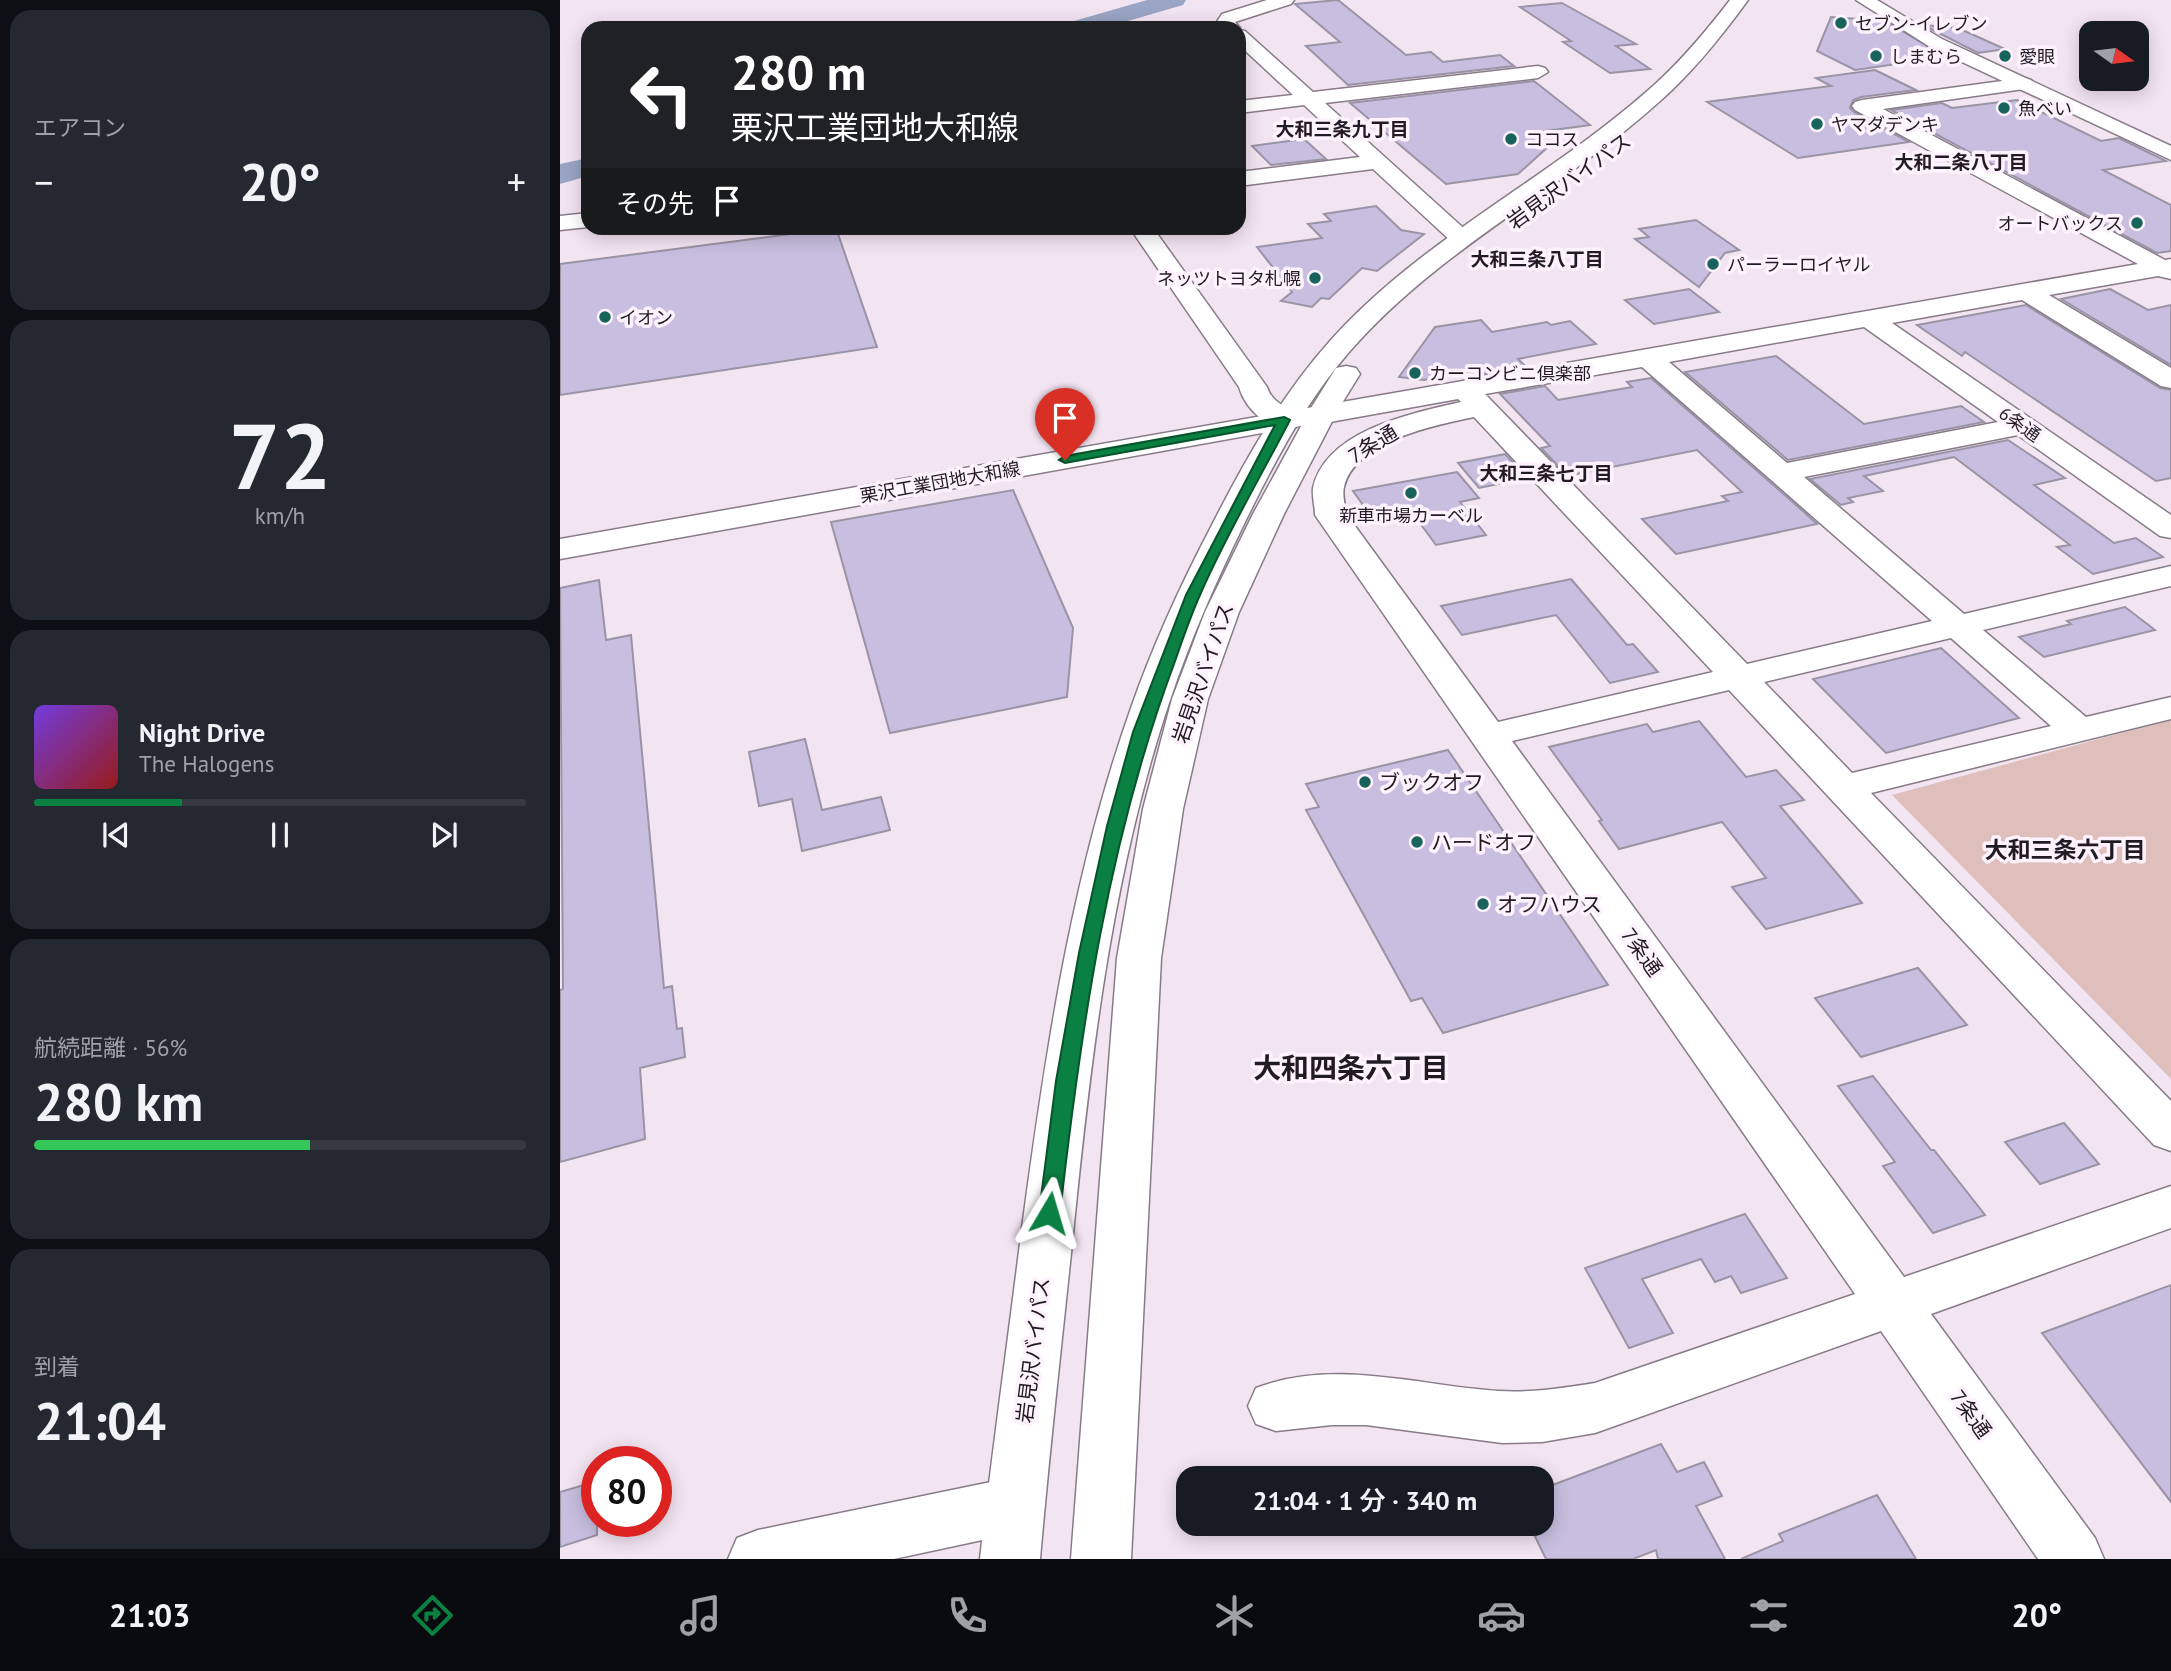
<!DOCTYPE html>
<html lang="ja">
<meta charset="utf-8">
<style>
body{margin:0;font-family:"PT Sans","Noto Sans JP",sans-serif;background:#242831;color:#f1f3f6;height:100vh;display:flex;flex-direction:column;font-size:26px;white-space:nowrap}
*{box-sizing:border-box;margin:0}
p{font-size:23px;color:#9ea1a6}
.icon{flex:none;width:38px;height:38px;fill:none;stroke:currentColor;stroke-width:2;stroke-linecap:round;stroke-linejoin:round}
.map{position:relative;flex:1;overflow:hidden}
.sheet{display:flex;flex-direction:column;gap:10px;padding:10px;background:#0d0f14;width:560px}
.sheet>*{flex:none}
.guide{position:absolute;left:21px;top:21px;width:665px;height:214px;border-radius:21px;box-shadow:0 4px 18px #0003;background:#202124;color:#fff;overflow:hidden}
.needle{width:46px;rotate:104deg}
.buttons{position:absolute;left:1519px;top:21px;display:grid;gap:14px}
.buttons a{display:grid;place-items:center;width:70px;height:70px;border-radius:14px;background:#171b24;box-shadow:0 4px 18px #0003;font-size:35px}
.speed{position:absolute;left:21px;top:1446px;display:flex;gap:14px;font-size:35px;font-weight:700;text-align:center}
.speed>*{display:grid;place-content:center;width:91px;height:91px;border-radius:50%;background:#171b24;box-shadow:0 4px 18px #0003;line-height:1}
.speed .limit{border:10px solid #d22;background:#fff;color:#111}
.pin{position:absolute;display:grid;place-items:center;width:60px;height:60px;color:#fff;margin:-72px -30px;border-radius:50% 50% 50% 0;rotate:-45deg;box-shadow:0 0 7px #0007}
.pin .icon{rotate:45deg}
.me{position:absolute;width:77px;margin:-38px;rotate:7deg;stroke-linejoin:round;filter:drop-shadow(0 0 5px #0008)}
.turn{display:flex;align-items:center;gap:24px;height:147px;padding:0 35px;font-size:32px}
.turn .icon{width:91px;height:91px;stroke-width:2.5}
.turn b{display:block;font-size:49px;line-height:60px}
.then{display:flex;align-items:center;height:66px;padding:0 35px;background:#0003;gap:14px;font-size:26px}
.big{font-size:52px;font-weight:600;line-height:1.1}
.sheet .tile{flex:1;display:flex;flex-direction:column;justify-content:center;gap:10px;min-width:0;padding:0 24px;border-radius:21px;background:#242831}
.sheet .dial{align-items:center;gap:0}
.dial b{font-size:91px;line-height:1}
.song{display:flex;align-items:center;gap:21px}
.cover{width:84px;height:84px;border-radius:10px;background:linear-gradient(135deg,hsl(260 70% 55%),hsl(0 70% 35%))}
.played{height:7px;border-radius:4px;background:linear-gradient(90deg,#0b8043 30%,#363941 30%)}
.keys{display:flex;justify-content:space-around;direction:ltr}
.heat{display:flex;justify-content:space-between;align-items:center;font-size:38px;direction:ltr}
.charge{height:10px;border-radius:5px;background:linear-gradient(90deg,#34c759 56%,#363941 0)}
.trip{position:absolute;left:616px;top:1466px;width:378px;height:70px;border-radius:21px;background:#171b24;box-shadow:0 4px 18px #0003;font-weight:600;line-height:70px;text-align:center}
.menu{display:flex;height:112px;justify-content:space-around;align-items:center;background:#090b0e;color:#9ea1a6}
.menu .icon{width:49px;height:49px}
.menu .selected{color:#0b8043}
.menu b{font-size:32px;color:#f1f3f6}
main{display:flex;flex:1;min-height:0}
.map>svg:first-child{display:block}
</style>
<main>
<section class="sheet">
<div class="tile"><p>エアコン</p>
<div class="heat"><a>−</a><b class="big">20°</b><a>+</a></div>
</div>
<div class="tile dial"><b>72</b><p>km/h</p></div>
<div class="tile">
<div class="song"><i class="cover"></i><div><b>Night Drive</b><p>The Halogens</p></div></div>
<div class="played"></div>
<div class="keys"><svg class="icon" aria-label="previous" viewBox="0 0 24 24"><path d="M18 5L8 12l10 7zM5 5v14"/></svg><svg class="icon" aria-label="pause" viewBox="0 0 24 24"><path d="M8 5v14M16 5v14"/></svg><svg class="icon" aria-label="next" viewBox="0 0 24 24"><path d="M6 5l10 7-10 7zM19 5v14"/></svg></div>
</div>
<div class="tile"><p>航続距離 · 56%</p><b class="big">280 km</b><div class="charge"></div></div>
<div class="tile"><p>到着</p><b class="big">21:04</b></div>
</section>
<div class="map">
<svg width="1611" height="1559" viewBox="0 0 1611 1559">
<rect width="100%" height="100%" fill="#f3e4f2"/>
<path fill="#dfbfbc" d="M 1609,720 L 1611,721 L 1611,1079 L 1332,795 Z"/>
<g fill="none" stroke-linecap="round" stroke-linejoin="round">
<g fill="#9aa5c5" fill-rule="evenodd">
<path d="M 587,0 L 626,0 L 623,5 L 544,28 L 503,28 L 507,23 Z"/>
<path d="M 28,158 L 28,176 L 0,184 L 0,164 Z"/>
</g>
</g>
<g fill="#c8bfe0" stroke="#9994a5" stroke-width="2">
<path d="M 778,0 L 846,55 L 871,52 L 883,62 L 940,55 L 954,66 L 788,85 L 746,46 L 780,42 L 735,4 Z"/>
<path d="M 1002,3 L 1076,44 L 1056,46 L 1090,69 L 1050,73 L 1003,42 L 1011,41 L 960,7 Z"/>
<path d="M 1271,17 L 1325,21 L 1386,57 L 1295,70 L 1257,51 Z"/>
<path d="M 1363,25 L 1398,28 L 1445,49 L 1418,53 Z"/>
<path d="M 1315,70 L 1356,90 L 1301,97 L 1293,100 L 1290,108 L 1294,112 L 1349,142 L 1238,158 L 1147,102 L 1271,86 L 1256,78 Z"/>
<path d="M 974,81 L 1030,125 L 971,133 L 989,146 L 958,174 L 886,184 L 790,103 Z"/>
<path d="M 1457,100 L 1541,141 L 1559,138 L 1606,161 L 1543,170 L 1611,205 L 1611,251 L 1597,253 L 1331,110 L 1382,103 L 1392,108 Z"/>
<path d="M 744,139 L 766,159 L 711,165 L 692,146 Z"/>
<path d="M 816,206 L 841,230 L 864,234 L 817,271 L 802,268 L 769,299 L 761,298 L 752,307 L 721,301 L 732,292 L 697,247 L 762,238 L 748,224 L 771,221 L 764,214 Z"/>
<path d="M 1136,220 L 1179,250 L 1165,253 L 1139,287 L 1075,239 L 1089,237 L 1079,229 Z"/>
<path d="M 276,228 L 317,347 L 0,395 L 0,264 Z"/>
<path d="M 1129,289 L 1159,312 L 1094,324 L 1065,300 Z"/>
<path d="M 1550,289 L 1588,310 L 1611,305 L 1611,365 L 1501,299 Z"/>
<path d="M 1466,305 L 1600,388 L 1611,390 L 1611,478 L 1596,481 L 1405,352 L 1402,356 L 1357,325 Z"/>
<path d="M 921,320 L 932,332 L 987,322 L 991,325 L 1010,321 L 1036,344 L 958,359 L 966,367 L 922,375 L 917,370 L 864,380 L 839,377 L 875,327 Z"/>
<path d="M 1216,356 L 1304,424 L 1401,406 L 1424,422 L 1228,460 L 1125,372 Z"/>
<path d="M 1091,378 L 1244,512 L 1257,524 L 1116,554 L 1082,519 L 1168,501 L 1162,496 L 1182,492 L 1137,450 L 1017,474 L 1013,470 L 1004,472 L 981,448 L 990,446 L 940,394 L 985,386 L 998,400 L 1072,387 L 1067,382 Z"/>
<path d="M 1448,440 L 1505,478 L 1474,485 L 1554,543 L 1576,538 L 1603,557 L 1533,574 L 1497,547 L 1510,545 L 1394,457 L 1304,476 L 1323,491 L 1288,498 L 1293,502 L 1281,505 L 1250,479 Z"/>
<path d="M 945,454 L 968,478 L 919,488 L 898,463 Z"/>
<path d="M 897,472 L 919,498 L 900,502 L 926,535 L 876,545 L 851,511 L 813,519 L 793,491 Z"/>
<path d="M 453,490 L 513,628 L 507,697 L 330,733 L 271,522 Z"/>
<path d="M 1011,579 L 1067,645 L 1073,644 L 1098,672 L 1050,683 L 996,615 L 902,635 L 881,606 Z"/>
<path d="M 39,580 L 46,640 L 71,635 L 104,988 L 112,986 L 117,1029 L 122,1028 L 125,1057 L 80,1068 L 85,1139 L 0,1162 L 0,990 L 3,989 L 0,588 Z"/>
<path d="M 1565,607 L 1595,630 L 1484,657 L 1459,637 L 1511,624 L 1507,621 Z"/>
<path d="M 1381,648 L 1459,718 L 1326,753 L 1253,679 Z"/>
<path d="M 1139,721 L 1186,777 L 1216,770 L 1244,800 L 1220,806 L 1302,903 L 1206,929 L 1172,887 L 1206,878 L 1162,822 L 1059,849 L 1039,821 L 1042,820 L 989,747 L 1087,724 L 1093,732 Z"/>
<path d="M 245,739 L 262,810 L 321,797 L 330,830 L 242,851 L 232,799 L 199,806 L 189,752 Z"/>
<path d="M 888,750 L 1048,985 L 883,1033 L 862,998 L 851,1001 L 746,810 L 759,807 L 746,784 Z"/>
<path d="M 1358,968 L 1407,1025 L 1301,1057 L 1255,998 Z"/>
<path d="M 1313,1076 L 1371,1150 L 1374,1150 L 1425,1215 L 1373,1233 L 1323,1166 L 1335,1162 L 1278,1086 Z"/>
<path d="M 1504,1123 L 1539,1164 L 1480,1184 L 1445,1142 Z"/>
<path d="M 1185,1214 L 1227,1278 L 1181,1293 L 1171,1276 L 1155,1282 L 1141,1259 L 1082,1279 L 1113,1333 L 1069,1348 L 1025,1268 Z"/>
<path d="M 1611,1285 L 1611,1502 L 1482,1333 Z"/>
<path d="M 1101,1444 L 1117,1472 L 1144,1462 L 1162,1496 L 1136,1506 L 1165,1559 L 1098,1559 L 1096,1550 L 1073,1559 L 986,1559 L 969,1524 L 982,1524 L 982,1489 Z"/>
<path d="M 37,1481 L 37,1535 L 0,1547 L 0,1492 Z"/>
<path d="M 1317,1495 L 1356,1559 L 1181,1559 L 1223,1541 L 1219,1534 Z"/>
</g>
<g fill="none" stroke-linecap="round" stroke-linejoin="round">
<g stroke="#887b88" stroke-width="3">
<g id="minor">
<path d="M 707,0 L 734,0 L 731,4 L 675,22 L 680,28 L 679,29 L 660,28 L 656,23 L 662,14 Z"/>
<path d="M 679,30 L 685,31 L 753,92 L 978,66 L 985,68 L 988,72 L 978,78 L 765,103 L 909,233 L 913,238 L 909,243 L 893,243 L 813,169 L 679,186 L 679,172 L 800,157 L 744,105 L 679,113 L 679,101 L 733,95 L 679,45 Z"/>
<path d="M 1464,78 L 1471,80 L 1474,84 L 1471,88 L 1323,109 L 1605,260 L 1611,259 L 1611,279 L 1598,276 L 1489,295 L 1611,368 L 1611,388 L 1601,386 L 1462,300 L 1332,323 L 1611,515 L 1611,538 L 1600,536 L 1458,435 L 1244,477 L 1404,614 L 1611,566 L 1611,586 L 1423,630 L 1526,717 L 1611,697 L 1611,719 L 1311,793 L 1611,1101 L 1611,1151 L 1594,1145 L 1169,690 L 952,741 L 1344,1277 L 1611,1186 L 1611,1228 L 1371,1314 L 1535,1538 L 1544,1559 L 1478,1559 L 1321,1331 L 1035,1433 L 982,1442 L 942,1443 L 806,1425 L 772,1425 L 716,1431 L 696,1424 L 688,1406 L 696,1388 C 775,1358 859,1386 939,1391 C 972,1393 1003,1388 1035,1383 L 1295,1294 L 755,515 C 755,507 752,496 753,488 C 766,430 853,413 901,402 L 898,399 L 759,424 L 749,421 L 745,415 L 749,409 L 759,406 L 1578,264 L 1295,110 L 1292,106 L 1295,102 L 1302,100 ZM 1304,327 L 1438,422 L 1227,463 L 1109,362 ZM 1082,367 L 1372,621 L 1187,664 L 925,394 ZM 914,417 L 1153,672 L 938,722 L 787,515 C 785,506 782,495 784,487 C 795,441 875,425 914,417 ZM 1391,638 L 1491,726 L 1292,773 L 1204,682 Z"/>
<path d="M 28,213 L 28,227 L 0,230 L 0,216 Z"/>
<path d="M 570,228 L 593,228 L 707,387 C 713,405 728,405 738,420 L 734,426 C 709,432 686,410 679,387 Z"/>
<path d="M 455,1477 L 476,1485 L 484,1505 L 476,1525 L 455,1533 L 334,1559 L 168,1559 L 177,1538 L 198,1530 Z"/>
</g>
</g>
<g stroke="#887b88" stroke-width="3">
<g id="major">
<path d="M 1296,0 L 1317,0 L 1382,39 L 1611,146 L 1611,160 L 1370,47 Z"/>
<path d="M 759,406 L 769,409 L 773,415 L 769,421 L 0,559 L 0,539 Z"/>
</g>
</g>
<g stroke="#887b88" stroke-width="3">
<g id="highway">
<path d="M 1170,0 L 1188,0 C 1161,37 1133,72 1099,102 C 1000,191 878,250 790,351 C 746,401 715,461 686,520 C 657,579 630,640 609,703 C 551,877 530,1063 512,1244 C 501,1349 489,1454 480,1559 L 420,1559 C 432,1453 447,1348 460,1243 C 484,1062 510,880 571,708 C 593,645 621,584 652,525 C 685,460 721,396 770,341 C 859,241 984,181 1084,94 C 1117,66 1144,34 1170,0 Z"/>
<path d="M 786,366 L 796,368 L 800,374 L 779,408 L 724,514 L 679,612 L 648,699 L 623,809 L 601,958 L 571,1559 L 511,1559 L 557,958 L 583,809 L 612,699 L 645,612 L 693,514 L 751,408 L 776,368 Z"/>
</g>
</g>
<use href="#minor" fill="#fff" fill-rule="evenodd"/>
<use href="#major" fill="#fff" fill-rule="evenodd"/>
<use href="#highway" fill="#fff" fill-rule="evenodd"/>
</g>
<path fill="#0b8043" stroke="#07532c" stroke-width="2" d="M 724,417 L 730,420 C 700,478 666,535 640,595 C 630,617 622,641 614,664 C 548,841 521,1027 500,1213 L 497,1220 L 489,1222 L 482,1220 L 479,1213 L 496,1081 L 519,953 L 547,826 L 573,732 L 626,595 L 715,425 L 505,463 L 499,460 L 505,456 Z"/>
<g fill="#18635b" stroke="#fef2fe" stroke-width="2.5">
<circle cx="1281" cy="23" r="7"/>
<circle cx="1316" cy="56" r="7"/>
<circle cx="1445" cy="56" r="7"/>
<circle cx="1444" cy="108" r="7"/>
<circle cx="1257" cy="124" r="7"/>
<circle cx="951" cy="139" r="7"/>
<circle cx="1577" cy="223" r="7"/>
<circle cx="1153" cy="264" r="7"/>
<circle cx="755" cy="278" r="7"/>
<circle cx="45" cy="317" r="7"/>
<circle cx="855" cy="373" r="7"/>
<circle cx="851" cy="493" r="7"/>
<circle cx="805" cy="782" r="7"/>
<circle cx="857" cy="842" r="7"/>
<circle cx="923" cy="904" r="7"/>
</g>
<g text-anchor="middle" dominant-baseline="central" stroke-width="7" stroke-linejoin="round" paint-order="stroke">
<g font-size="18" fill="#211c21" stroke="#fef2fe" text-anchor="start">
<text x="1295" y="23">セブン-イレブン</text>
<text x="1330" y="56">しまむら</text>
<text x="1459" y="56">愛眼</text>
<text x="1458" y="108">魚べい</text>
<text x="1271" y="124">ヤマダデンキ</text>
<text x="965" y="139">ココス</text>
<text x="1563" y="223" text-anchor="end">オートバックス</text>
<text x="1167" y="264">パーラーロイヤル</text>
<text x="741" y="278" text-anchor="end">ネッツトヨタ札幌</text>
<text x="59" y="317">イオン</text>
<text x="869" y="373">カーコンビニ倶楽部</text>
<text x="851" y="515" text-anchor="middle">新車市場カーベル</text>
</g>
<g font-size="18" fill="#211c21" stroke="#fef2fe">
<text transform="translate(1460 424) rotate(35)">6条通</text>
<text transform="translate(380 482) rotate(-10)">栗沢工業団地大和線</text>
</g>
<g font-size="19" font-weight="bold" fill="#211c21" stroke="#fef2fe">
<text x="782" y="129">大和三条九丁目</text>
<text x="1401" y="162">大和二条八丁目</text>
<text x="977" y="259">大和三条八丁目</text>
<text x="986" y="473">大和三条七丁目</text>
</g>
<g font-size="21" fill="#211c21" stroke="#fef2fe">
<text transform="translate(1009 181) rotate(-36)">岩見沢バイパス</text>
<text transform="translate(813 444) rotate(-31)">7条通</text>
<text transform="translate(643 673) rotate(-71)">岩見沢バイパス</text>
<text transform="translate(1082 952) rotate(54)">7条通</text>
<text transform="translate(473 1350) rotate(-83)">岩見沢バイパス</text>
<text transform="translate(1411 1414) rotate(54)">7条通</text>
</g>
<g font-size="21" fill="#211c21" stroke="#fef2fe" text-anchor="start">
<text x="819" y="782">ブックオフ</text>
<text x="871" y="842">ハードオフ</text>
<text x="937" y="904">オフハウス</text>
</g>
<g font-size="23" font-weight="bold" fill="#211c21" stroke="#fef2fe">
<text x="1505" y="849">大和三条六丁目</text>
</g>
<g font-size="28" font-weight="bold" fill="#211c21" stroke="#fef2fe">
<text x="791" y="1067">大和四条六丁目</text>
</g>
</g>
</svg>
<div class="buttons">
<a><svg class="needle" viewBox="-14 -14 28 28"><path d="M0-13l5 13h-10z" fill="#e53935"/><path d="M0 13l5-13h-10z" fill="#9ea1a6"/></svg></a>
</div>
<div class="speed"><div class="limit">80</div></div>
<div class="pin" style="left:505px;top:460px;background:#d93025"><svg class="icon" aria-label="arrive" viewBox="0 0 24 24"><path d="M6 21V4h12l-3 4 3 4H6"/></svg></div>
<svg class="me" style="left:489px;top:1213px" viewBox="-20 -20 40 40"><path d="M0-17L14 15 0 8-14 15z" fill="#0b8043" stroke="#fff" stroke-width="4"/></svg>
<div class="trip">21:04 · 1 分 · 340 m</div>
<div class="guide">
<div class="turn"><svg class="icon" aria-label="left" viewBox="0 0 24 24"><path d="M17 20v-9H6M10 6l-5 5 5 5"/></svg><div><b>280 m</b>栗沢工業団地大和線</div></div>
<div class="then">その先<svg class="icon" aria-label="arrive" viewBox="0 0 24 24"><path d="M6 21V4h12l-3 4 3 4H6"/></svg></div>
</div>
</div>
</main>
<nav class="menu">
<b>21:03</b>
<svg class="icon selected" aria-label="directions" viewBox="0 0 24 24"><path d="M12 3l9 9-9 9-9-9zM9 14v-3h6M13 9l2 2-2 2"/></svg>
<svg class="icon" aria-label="music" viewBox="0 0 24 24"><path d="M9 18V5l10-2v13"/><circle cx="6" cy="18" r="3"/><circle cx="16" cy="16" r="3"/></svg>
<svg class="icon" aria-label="phone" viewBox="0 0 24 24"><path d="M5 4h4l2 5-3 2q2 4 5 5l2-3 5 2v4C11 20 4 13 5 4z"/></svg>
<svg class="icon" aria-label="climate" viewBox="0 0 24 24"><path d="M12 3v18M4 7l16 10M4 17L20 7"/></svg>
<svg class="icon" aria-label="car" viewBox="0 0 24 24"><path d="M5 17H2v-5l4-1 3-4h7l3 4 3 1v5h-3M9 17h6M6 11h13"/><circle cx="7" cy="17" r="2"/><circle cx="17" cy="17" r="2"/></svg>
<svg class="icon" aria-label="filters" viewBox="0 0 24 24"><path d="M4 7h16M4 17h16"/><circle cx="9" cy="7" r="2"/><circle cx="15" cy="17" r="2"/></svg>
<b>20°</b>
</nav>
